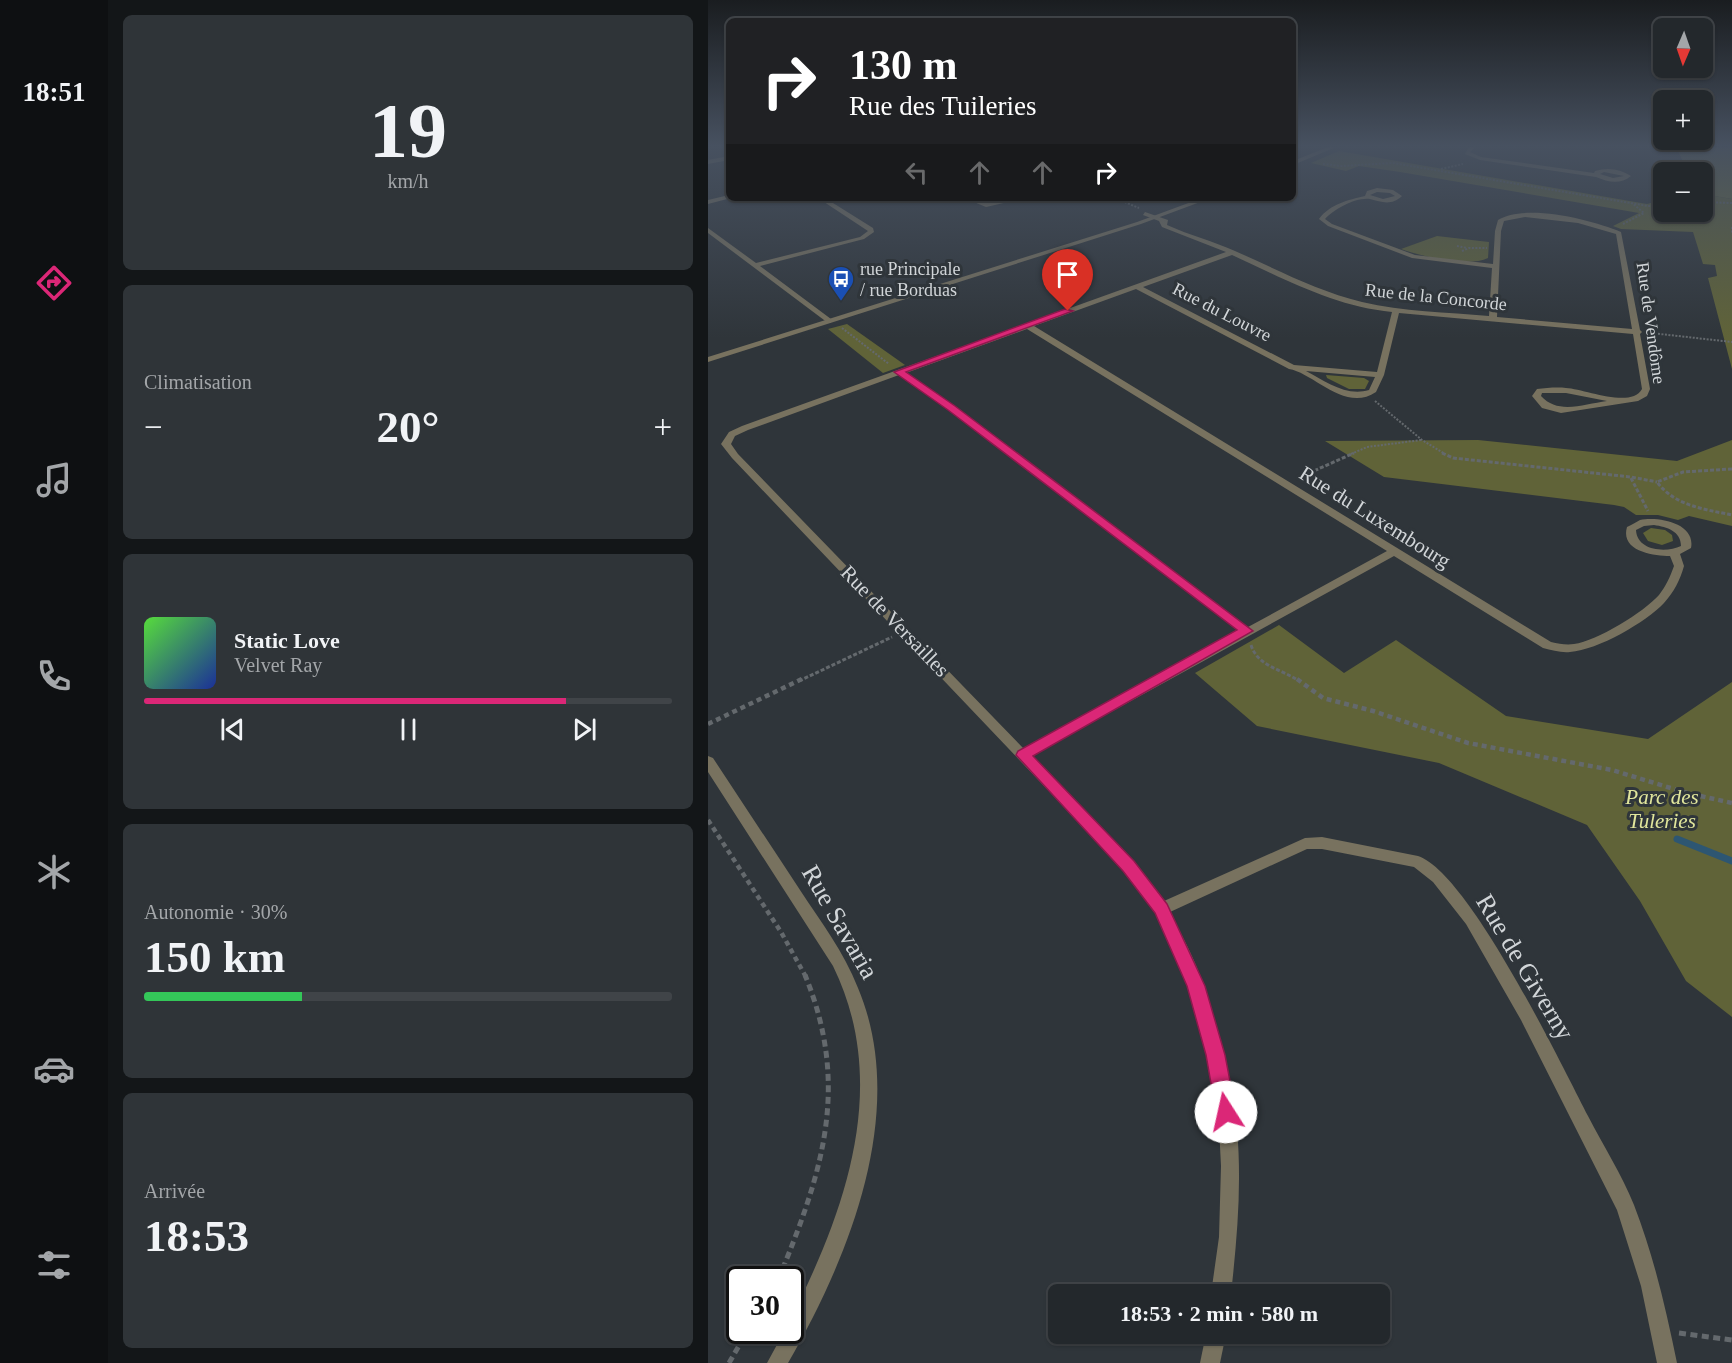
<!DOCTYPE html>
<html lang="fr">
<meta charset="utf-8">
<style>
body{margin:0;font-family:"Times New Roman",serif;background:#2f3438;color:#f1f3f6;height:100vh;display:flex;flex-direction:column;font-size:22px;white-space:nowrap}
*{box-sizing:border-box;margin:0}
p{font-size:20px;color:#a3a6a9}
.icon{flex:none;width:33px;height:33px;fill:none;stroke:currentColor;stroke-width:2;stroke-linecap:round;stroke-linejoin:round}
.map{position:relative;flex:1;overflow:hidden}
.panel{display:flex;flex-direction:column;gap:15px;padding:15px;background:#131618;width:600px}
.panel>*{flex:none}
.guide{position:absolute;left:18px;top:18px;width:570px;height:183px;border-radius:9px;box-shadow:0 2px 4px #0004,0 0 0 2px #404448;background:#202124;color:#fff;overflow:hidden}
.needle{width:39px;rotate:182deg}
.buttons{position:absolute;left:945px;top:18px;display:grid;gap:12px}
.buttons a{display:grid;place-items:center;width:60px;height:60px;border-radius:9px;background:#23282c;box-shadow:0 2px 4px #0004,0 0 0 2px #404448;font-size:30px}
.speed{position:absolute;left:18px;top:1266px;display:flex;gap:12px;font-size:30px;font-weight:700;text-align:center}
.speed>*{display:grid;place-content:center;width:78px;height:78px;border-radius:50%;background:#23282c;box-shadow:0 2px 4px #0004,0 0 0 2px #404448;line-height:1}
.speed .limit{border:3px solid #111;border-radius:9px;background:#fff;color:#111}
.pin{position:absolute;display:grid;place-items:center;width:51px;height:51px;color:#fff;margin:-62px -26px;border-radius:50% 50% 50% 0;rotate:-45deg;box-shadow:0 0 6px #0007}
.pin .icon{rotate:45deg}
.me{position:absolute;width:66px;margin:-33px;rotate:350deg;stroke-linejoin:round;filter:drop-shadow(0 0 4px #0008)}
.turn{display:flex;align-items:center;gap:21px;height:126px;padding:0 24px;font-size:27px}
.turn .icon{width:78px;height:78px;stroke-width:2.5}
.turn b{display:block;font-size:42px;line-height:51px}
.lanes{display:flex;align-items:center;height:57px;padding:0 24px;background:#0003;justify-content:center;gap:30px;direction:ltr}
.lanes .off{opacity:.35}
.big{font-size:45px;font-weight:600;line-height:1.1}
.panel .card{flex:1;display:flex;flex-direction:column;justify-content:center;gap:9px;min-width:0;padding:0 21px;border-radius:9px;background:#2f3438}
.panel .dial{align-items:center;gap:0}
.dial b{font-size:78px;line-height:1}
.song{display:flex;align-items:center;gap:18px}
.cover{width:72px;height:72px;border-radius:9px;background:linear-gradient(135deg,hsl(110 70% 55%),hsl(230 70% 35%))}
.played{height:6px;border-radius:3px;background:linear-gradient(90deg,#db2777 80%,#404448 80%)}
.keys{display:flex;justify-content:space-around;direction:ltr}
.heat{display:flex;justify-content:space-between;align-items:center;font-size:33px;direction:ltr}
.charge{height:9px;border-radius:4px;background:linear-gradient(90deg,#34c759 30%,#404448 0)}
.trip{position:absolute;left:340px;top:1284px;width:342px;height:60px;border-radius:9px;background:#23282c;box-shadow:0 2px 4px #0004,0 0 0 2px #404448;font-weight:600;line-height:60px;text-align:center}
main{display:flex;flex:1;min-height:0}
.tab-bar{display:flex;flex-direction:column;width:108px;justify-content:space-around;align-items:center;background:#0e1012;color:#a3a6a9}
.tab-bar .icon{width:42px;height:42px}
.tab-bar .on{color:#db2777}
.tab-bar b{font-size:27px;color:#f1f3f6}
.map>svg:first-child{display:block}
</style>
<main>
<nav class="tab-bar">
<b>18:51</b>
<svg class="icon on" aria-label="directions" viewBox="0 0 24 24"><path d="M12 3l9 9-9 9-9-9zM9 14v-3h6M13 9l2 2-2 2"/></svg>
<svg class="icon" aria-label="music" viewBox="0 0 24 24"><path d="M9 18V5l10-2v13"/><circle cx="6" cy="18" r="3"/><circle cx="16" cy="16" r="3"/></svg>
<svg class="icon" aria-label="phone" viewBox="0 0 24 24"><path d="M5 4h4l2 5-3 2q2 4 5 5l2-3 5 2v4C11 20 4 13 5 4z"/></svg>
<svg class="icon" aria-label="climate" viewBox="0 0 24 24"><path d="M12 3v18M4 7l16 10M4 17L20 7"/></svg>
<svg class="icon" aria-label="car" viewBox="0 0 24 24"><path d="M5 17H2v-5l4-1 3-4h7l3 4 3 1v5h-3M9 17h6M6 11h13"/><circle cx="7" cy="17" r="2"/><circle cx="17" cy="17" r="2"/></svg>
<svg class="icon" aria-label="filters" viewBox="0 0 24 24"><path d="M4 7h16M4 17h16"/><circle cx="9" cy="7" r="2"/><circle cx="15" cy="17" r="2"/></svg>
</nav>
<section class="panel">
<div class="card dial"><b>19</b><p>km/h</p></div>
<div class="card"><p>Climatisation</p>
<div class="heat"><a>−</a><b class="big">20°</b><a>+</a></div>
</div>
<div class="card">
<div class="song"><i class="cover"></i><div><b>Static Love</b><p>Velvet Ray</p></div></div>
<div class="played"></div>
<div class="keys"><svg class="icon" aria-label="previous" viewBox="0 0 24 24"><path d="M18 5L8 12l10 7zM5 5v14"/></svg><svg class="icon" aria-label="pause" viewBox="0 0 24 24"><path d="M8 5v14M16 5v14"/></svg><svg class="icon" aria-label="next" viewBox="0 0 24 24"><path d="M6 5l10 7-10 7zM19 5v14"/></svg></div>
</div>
<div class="card"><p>Autonomie · 30%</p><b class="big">150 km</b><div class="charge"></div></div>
<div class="card"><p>Arrivée</p><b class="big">18:53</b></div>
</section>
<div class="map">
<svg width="1024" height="1363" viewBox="0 0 1024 1363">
<rect width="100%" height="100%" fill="#2f353a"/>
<g fill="#606338">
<path d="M 631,151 L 939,204 L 955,200 L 956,212 L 994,212 L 995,194 L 1024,199 L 1024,369 L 1000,278 L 1009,276 L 1007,265 L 995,264 L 985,232 L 913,229 L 905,226 L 931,213 L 692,172 L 651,166 L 638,171 L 603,163 Z"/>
<path d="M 729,236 L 781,242 L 780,258 C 760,268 713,256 693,249 Z"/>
<path d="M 139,324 L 197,365 L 175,373 L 120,329 Z"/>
<path d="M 618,375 L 656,378 L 661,381 L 657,389 L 641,389 L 619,378 Z"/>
<path d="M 770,440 L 969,461 L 1024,440 L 1024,526 L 981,516 L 970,520 L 950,515 L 928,515 L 916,507 L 906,505 L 676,477 L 617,441 Z"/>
<path d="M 943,528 L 957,530 L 964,535 L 965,541 L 954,545 L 940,541 L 935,533 Z"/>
<path d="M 571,625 L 636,673 L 688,640 L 798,716 L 940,739 L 1024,682 L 1024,1017 L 978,981 L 932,901 L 879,825 L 731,763 L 549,726 L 487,673 Z"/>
</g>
<path fill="#696c3f" d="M 968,147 L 1024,147 L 1024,199 L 995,194 L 994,172 L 980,172 Z"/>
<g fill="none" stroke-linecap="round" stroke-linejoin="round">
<path stroke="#2d5672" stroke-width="7" d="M 969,839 L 1024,861"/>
<g stroke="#64696d" stroke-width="2" stroke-dasharray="2 1.5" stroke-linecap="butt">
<path d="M 615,164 L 633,166 L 685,163 L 940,206 L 956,206"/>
<path d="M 733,169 L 755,164"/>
<path d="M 407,198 L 431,208"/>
<path d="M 994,202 L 1024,203"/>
<path d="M 915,224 L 936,213 L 924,203"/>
<path d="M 1024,227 L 1024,233"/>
<path d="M 749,246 L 759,248"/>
<path d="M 754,251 L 761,248 L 779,248"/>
<path d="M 134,328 L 181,364"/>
<path d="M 943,333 L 1024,342"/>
<path d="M 667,401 L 714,440 L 737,454"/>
<path d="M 643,454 L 659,447 L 713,440"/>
</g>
<g stroke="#64696d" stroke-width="3" stroke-dasharray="4 2" stroke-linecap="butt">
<path d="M 734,453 L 745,458 L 923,477 L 949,482"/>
<path d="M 1024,469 L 975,472 L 949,482 C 967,506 996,509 1024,515"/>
<path d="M 590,478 L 646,453"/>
<path d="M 923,478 L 940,511"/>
<path d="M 543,645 C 550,667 574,669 591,681"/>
<path d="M 91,681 L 184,637"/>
</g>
<g stroke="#64696d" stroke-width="4.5" stroke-dasharray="5 4" stroke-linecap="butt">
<path d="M 589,679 L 615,698 L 665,711 L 760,743 L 904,770 L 979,793 L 1024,803"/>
<path d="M 0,724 L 94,679"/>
<path d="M 0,820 L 73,932 L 98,977"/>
</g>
<g stroke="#64696d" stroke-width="5" stroke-dasharray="7 4.5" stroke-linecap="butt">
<path d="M 70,1280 C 114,1174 143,1087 97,975"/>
<path d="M 971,1333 L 1024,1340"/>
<path d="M 21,1363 L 40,1330"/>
</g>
<g fill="#78725f" fill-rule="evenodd">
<path d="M 761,147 L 767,147 L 762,152 L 773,157 L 886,173 L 887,171 C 900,167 912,169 923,176 C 912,185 900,182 888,177 L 772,160 L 757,154 ZM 896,172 L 916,176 L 905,178 L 892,174 Z"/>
<path d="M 21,156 L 21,160 L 0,164 L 0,160 Z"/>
<path d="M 669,188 L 685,190 L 694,196 C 683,206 674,202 662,199 C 648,197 626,209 617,219 L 624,224 L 707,255 L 785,264 L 787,231 L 790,220 C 818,203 884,220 913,232 L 932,330 L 934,332 L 932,334 L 942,389 L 939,396 L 930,401 L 853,413 L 834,408 L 824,396 L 829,389 C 838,388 849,387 858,388 C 877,389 923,409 934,389 L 925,334 L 691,313 L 676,375 L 668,392 C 637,413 606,373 581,369 L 428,289 L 326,326 L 843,642 C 851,644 859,645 866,644 C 889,641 936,612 951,595 C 958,586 962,577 966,566 L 962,556 C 945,556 912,551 919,527 C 924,525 928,522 932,520 C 950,516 988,523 983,548 L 972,554 L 976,566 C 972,580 966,592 956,603 C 938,622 890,650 862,652 C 853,653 844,650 835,648 L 686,556 L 323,756 L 426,862 L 456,901 L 597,838 L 614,837 L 710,856 C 761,873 853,1064 880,1116 C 895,1145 914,1175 926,1205 C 946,1257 958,1309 969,1363 L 949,1363 L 933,1286 L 909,1210 L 813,1020 L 758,924 L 725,882 L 706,867 L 614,849 L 599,849 L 462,912 C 474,936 488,961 496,987 C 510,1029 525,1085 529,1129 C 534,1185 529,1239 523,1294 L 503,1294 L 511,1237 L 513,1166 L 511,1127 L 499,1055 L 480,985 L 468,957 L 448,913 L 416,870 L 24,458 L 13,444 L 21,432 L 34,426 L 518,252 L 454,227 L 451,221 L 435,215 L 437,212 L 460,220 L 459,225 C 481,235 505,241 527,251 C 568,269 609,291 654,302 C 695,312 739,312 781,316 L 784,268 L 704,258 L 620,226 L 611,219 C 622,204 640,200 657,196 L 659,191 ZM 669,192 L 682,193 L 687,196 L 675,199 L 662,195 ZM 817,217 L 870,223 L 908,234 L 924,329 L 789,317 L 793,231 L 796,221 ZM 524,255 C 574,278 627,307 684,312 L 669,372 L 586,365 L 435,287 ZM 319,329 L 679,551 L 540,627 L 247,406 L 198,373 ZM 598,371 L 667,377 L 661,390 C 638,397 617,381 598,371 ZM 191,375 L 241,410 L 531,631 L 316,749 L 30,454 L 23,444 L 27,436 L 40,430 ZM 834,393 L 858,393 L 899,401 C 876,404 850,415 833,396 ZM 946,525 C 959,527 973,531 973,546 C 958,553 929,551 928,530 L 936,526 Z"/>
<path d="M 21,195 L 21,198 L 23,198 L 0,204 L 0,200 Z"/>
<path d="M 110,198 L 117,198 L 165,228 L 166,232 L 156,239 L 52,266 L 123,319 L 123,323 L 120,323 L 0,233 L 0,228 L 48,263 L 152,237 L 160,231 Z"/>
<path d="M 256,198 C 264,198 272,203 279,203 C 292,203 305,198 318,198 L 278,207 Z"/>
<path d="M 0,756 L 5,758 C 34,802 63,846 92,890 C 113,922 136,952 150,988 C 201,1109 142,1256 80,1363 L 59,1363 L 77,1330 L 82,1330 L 82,1320 C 138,1210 183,1084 125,966 L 0,772 Z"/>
<path d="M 498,1334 L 518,1334 L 512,1363 L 492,1363 Z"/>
</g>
<g fill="#78725f" fill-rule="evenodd">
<path d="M 620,147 L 628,147 L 585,165 L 585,161 Z"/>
<path d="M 494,198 L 503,198 L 433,224 L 0,362 L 0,357 L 429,222 Z"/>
</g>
</g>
<linearGradient id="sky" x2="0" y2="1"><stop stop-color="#1a1d20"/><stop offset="0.43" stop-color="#475160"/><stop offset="1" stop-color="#475160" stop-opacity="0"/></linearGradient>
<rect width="1024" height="338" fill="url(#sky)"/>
<path fill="#db2777" stroke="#8e194d" stroke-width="1.5" d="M 357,309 L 365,311 L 198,372 L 247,406 L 545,631 L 325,756 L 426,861 L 459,904 L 497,986 L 517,1055 L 528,1112 L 525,1119 L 518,1122 L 511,1119 L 508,1112 L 498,1055 L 479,986 L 447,913 L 415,871 L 308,755 L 310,751 L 529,630 L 240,410 L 186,372 Z"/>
<defs>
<g id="bus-pin" transform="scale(1.35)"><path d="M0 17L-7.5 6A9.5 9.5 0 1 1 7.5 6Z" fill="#1a4fb4" stroke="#2f353a"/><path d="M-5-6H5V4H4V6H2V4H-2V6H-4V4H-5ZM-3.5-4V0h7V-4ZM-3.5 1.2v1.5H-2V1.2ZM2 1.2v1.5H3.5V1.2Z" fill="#fff"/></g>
</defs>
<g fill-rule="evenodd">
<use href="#bus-pin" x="133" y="279"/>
</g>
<g text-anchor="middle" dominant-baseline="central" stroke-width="6" stroke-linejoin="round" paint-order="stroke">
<g font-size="18" fill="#d1d5d8" stroke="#2f353a" text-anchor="start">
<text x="152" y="269">rue Principale<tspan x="152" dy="21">/ rue Borduas</tspan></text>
</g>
<g font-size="18" fill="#d1d5d8" stroke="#2f353a">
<text transform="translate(728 297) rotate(6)">Rue de la Concorde</text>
<text transform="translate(514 312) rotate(27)">Rue du Louvre</text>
<text transform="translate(943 323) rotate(82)">Rue de Vendôme</text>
</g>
<g font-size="21" fill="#d1d5d8" stroke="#2f353a">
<text transform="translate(667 517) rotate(32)">Rue du Luxembourg</text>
<text transform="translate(187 621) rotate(46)">Rue de Versailles</text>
</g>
<g font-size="21" font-style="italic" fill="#e1e69c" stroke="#2f353a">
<text x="954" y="797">Parc des<tspan x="954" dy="24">Tuleries</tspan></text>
</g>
<g font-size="26" fill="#d1d5d8" stroke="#2f353a">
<text transform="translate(132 922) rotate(60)">Rue Savaria</text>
<text transform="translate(817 967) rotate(59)">Rue de Giverny</text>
</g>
</g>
</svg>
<div class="buttons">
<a><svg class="needle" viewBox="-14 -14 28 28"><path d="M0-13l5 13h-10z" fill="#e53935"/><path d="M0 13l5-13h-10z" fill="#a3a6a9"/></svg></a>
<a>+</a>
<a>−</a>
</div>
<div class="speed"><div class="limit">30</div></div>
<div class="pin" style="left:360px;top:311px;background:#d93025"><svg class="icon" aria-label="arrive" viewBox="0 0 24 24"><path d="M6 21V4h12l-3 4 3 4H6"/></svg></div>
<svg class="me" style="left:518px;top:1112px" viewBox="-20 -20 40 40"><circle r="19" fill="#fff"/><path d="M0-13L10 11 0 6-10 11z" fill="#db2777"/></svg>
<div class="trip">18:53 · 2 min · 580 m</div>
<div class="guide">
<div class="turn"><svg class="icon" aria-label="right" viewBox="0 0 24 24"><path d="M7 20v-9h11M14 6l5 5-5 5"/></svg><div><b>130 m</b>Rue des Tuileries</div></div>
<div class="lanes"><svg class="icon off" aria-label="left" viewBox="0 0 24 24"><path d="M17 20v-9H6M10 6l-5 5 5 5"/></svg><svg class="icon off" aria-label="ahead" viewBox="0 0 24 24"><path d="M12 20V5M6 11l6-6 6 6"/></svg><svg class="icon off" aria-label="ahead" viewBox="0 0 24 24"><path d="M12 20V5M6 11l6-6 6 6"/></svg><svg class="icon" aria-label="right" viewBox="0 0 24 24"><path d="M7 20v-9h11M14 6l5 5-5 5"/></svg></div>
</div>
</div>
</main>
